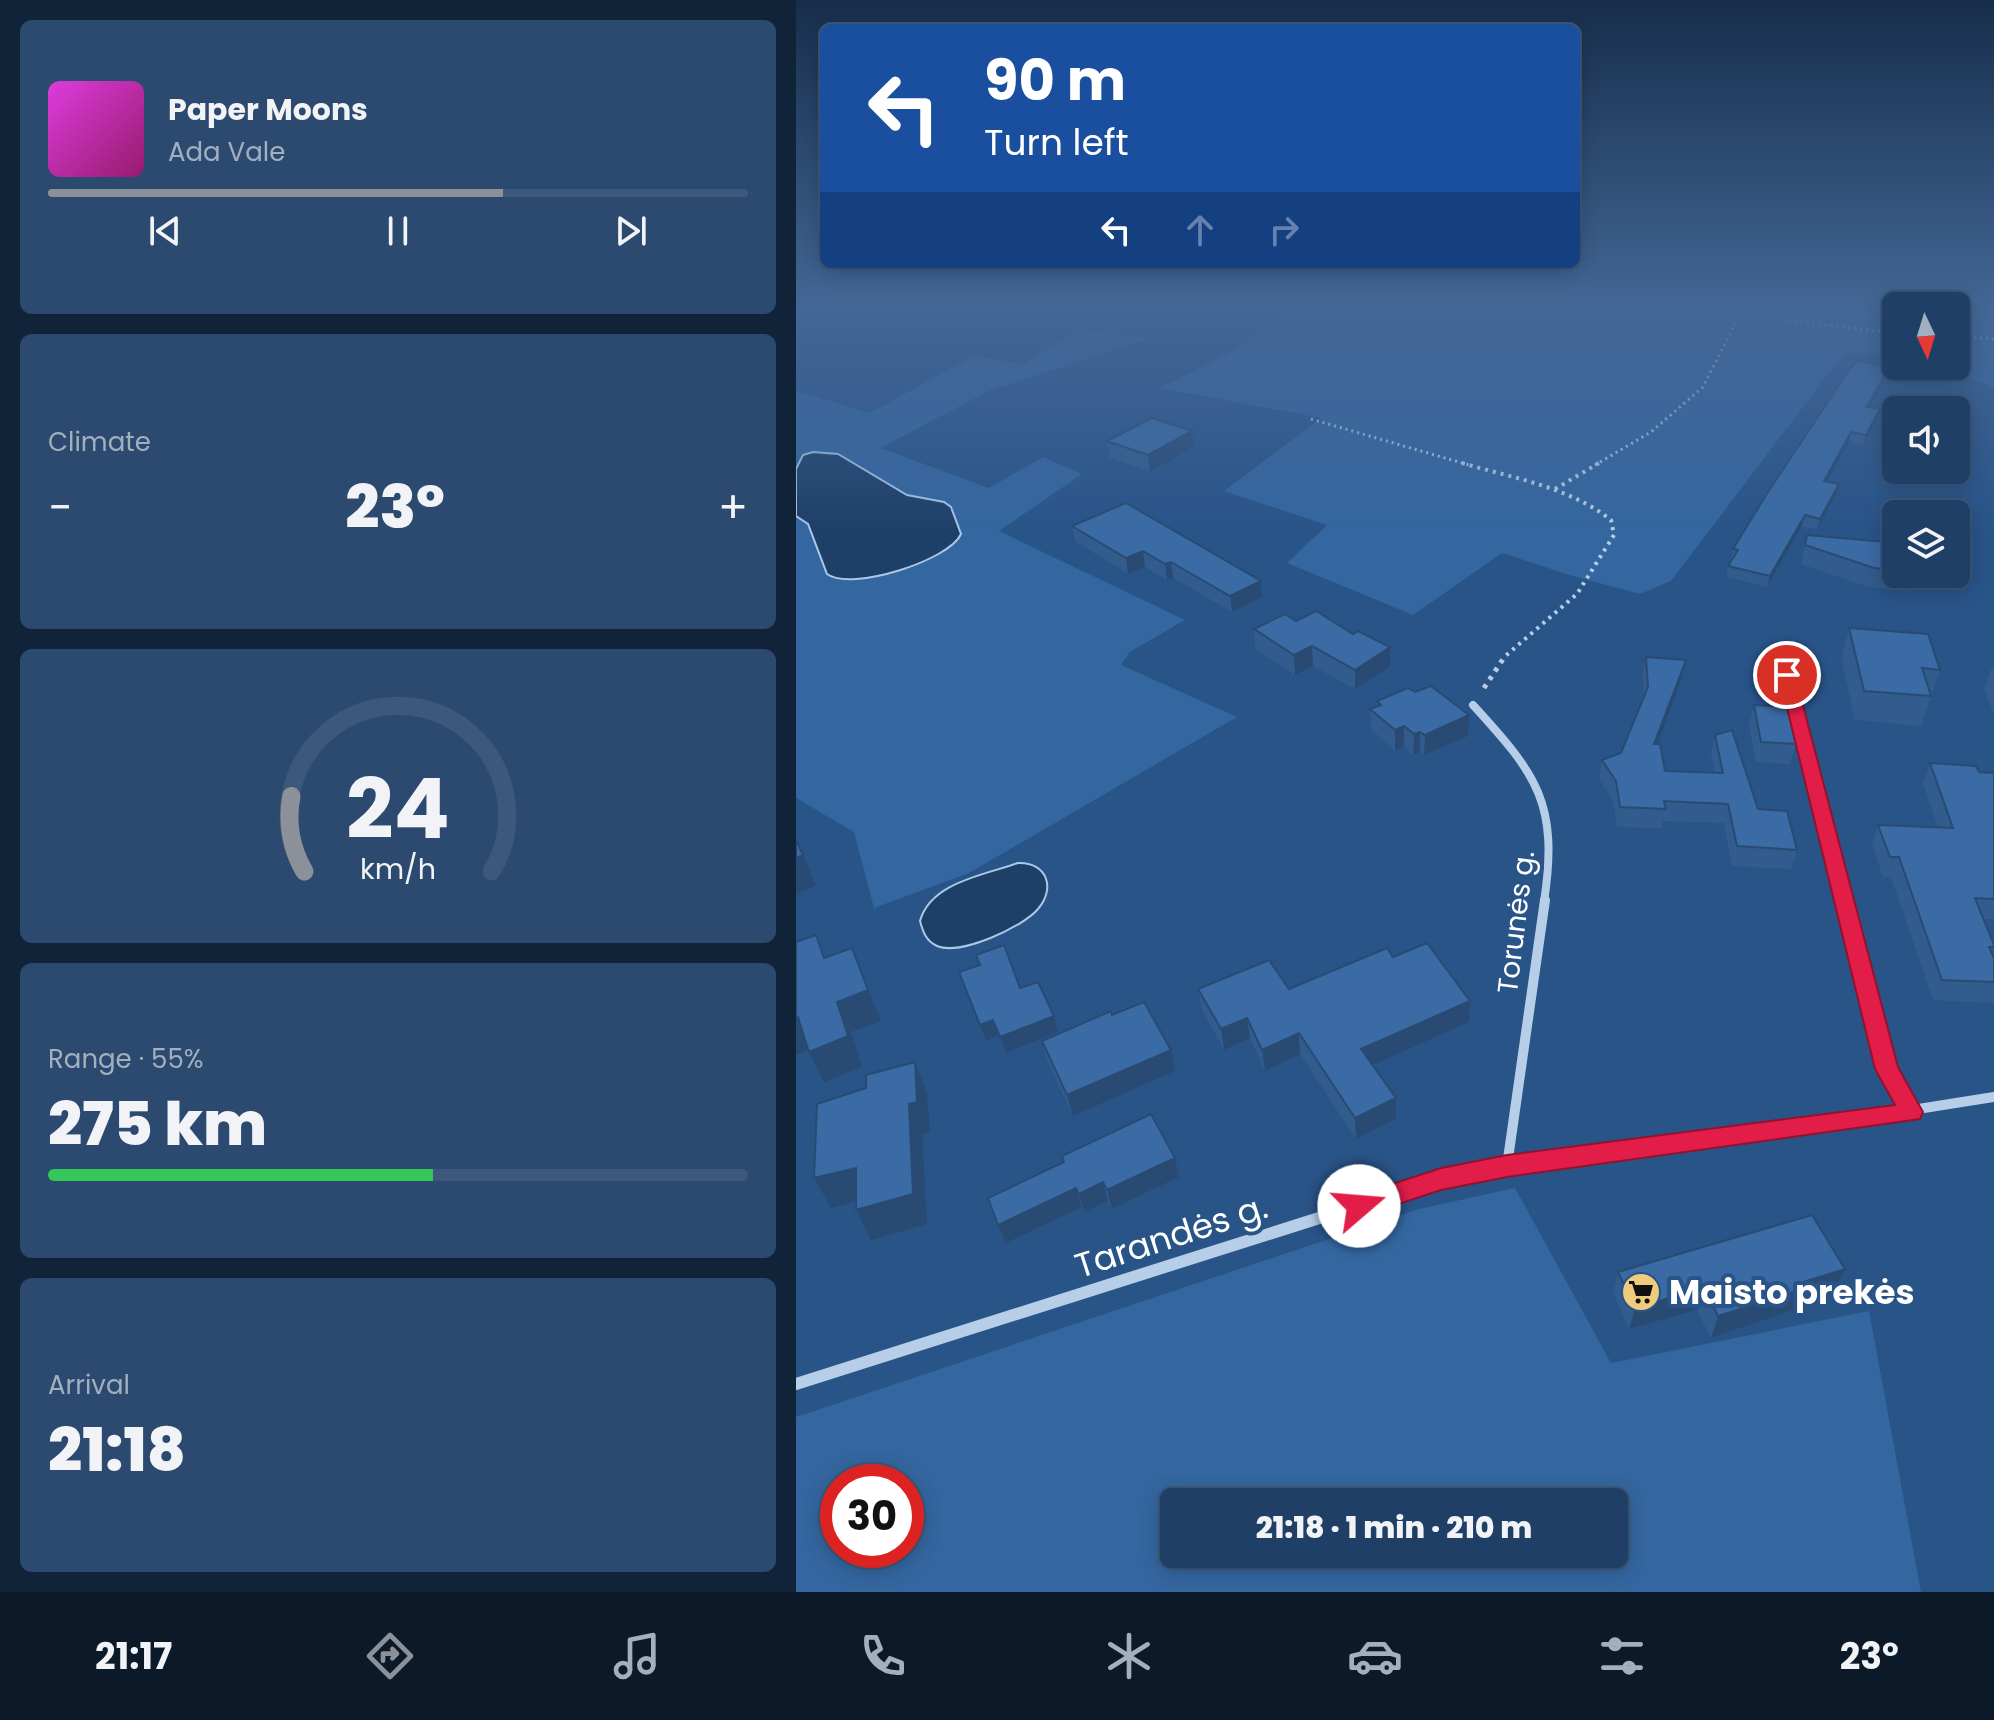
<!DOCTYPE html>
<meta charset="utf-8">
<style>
body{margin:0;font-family:Poppins,sans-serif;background:#2c4a6f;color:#f1f3f6;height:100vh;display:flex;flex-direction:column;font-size:30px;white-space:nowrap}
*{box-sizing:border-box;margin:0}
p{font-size:26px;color:#a1afbf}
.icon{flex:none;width:44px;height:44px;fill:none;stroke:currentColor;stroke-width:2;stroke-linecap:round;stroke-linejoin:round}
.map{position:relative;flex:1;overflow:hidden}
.drawer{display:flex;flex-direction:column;gap:20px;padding:20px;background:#112338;width:796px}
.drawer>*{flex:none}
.guide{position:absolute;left:24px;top:24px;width:760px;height:244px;border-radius:12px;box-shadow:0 4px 20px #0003,0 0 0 2px #3c587a;background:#1a4fa0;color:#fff;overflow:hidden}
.needle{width:52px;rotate:176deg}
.buttons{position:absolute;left:1086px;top:292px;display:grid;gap:16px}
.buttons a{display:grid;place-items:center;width:88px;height:88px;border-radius:12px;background:#1f3f66;box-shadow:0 4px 20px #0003,0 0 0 2px #3c587a;font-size:40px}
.speed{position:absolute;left:24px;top:1464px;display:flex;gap:16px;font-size:40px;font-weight:700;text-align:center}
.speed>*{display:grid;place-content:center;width:104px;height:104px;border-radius:50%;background:#1f3f66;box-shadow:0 4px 20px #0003,0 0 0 2px #3c587a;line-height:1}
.speed .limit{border:12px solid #d22;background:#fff;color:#111}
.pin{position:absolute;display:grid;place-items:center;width:68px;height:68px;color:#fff;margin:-34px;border:4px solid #fff;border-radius:50%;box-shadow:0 2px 8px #0007}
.me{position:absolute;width:88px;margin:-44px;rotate:72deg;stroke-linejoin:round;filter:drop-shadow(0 0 6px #0008)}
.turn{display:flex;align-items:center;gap:28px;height:168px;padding:0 32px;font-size:36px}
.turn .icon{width:104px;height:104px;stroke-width:2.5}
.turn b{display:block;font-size:56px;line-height:68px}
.lanes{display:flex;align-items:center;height:76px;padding:0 32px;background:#0003;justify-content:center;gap:40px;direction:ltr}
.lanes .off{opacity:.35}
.big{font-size:60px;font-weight:800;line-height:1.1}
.drawer .widget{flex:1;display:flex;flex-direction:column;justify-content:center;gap:12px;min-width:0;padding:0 28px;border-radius:12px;background:#2c4a6f}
.drawer .dial{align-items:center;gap:0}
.dial svg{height:208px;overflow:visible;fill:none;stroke:#3c587a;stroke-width:7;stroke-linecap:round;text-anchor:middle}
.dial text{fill:#f1f3f6;stroke:none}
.song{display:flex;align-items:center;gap:24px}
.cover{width:96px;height:96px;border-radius:12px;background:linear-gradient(135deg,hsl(300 70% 55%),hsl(320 70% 35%))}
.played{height:8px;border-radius:4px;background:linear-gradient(90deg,#8c9099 65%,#3c587a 65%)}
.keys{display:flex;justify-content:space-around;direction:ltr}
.heat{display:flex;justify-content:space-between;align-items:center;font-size:44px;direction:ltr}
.charge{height:12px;border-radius:6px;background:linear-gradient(90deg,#34c759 55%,#3c587a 0)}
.trip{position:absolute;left:364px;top:1488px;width:468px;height:80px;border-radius:12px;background:#1f3f66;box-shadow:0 4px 20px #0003,0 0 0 2px #3c587a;font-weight:800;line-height:80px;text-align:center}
.tabs{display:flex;height:128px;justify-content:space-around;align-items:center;background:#0c1929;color:#a1afbf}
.tabs .icon{width:56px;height:56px}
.tabs .current{color:#8c9099}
.tabs b{font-size:36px;color:#f1f3f6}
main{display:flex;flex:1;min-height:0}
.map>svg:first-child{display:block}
</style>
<main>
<section class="drawer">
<div class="widget">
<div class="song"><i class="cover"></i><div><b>Paper Moons</b><p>Ada Vale</p></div></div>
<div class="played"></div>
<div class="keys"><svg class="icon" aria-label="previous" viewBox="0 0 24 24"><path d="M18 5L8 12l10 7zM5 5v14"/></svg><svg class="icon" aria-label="pause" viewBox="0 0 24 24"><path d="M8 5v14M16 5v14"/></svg><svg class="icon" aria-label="next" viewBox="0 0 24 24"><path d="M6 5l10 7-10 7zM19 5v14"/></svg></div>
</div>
<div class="widget"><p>Climate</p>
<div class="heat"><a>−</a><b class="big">23°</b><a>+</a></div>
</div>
<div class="widget dial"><svg viewBox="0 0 100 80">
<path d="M14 69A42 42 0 1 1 86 69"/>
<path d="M14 69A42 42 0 0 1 9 40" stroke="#8c9099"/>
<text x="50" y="56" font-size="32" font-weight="700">24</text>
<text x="50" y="72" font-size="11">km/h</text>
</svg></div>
<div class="widget"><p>Range · 55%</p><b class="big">275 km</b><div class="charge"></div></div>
<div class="widget"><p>Arrival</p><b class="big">21:18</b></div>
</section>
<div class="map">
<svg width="1198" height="1592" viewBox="0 0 1198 1592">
<rect width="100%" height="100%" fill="#295488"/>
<g fill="#34669f" fill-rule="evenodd">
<path d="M 496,310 L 1100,310 L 1100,353 L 1048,353 L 875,581 L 844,594 L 777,576 L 706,553 L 617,615 L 491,563 L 531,525 L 428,491 L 525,418 L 364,388 L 436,352 Z"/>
<path d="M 1160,310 L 1198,310 L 1198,388 L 1148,366 L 1160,366 Z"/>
<path d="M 283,330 L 354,338 L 193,391 L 84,448 L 193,488 L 247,457 L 286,474 L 203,531 L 389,620 L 334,652 L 325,665 L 441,717 L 173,873 L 78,908 L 58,832 L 0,798 L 0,516 L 12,524 L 31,574 C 45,575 62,580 75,578 C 94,577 158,551 165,534 L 155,507 L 141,500 L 111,495 L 50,458 L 5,463 L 0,469 L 0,391 L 74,413 L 177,356 L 227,364 Z"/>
<path d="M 719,1188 L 815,1363 L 1073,1311 L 1125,1592 L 0,1592 L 0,1417 L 623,1209 ZM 110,1482 L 110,1550 L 42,1550 L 42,1482 ZM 818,1502 L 818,1554 L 378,1554 L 378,1502 Z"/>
</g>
<g fill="#1d3f68" stroke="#aac8e8" stroke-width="2">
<path d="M 17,452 L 42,454 L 111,495 L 148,502 L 155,507 L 165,534 C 154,560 55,592 31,574 L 12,524 L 0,516 L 0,469 L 7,455 Z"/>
<path d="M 222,863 C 251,862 260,888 242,909 C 227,927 164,956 141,946 C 130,941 127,932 124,921 C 135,882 189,875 222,863 Z"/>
</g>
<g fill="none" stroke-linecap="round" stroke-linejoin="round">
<g stroke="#b6cee8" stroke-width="3" stroke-dasharray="2 4" stroke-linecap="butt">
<path d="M 945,315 L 1100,333"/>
<path d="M 1160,337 L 1198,339"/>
<path d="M 515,419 L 673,465"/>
<path d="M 799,465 L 855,432 L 907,387 L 946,310"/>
</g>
<g stroke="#b6cee8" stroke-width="4" stroke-dasharray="3 5" stroke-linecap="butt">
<path d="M 666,463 C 717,478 773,487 815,520 L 818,535 L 781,594 L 707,658"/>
<path d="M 759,489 L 803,463"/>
</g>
<path stroke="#b6cee8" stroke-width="5" stroke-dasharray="4 6" stroke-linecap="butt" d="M 688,688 L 709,656"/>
<path stroke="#b6cee8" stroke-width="6" d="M 983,646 L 986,658"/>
<g stroke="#b6cee8" stroke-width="8">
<path d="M 986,656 L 1048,902"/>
<path d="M 677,705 C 741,775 763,803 748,902"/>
</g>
<g stroke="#b6cee8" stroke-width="10">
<path d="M 1048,900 L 1091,1069 L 1116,1112"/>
<path d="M 711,1166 L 749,900"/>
<path d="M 555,1208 L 645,1179 L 711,1166 L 946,1137 L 1198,1097"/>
</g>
<path stroke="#b6cee8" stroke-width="12" d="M 0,1384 L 561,1206"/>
</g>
<g fill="#325c8d">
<path d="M 1091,376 L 1074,407 L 1081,419 L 1067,445 L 1053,442 L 1031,481 L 1040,495 L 1021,530 L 1006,526 L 971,587 L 930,577 L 932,566 L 936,560 L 935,560 L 937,549 Z"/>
<path d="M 396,431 L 398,447 L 354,472 L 314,458 L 311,441 Z"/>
<path d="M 330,503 L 466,597 L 436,612 L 377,578 L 371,580 L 349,567 L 332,574 L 279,541 L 276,526 Z"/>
<path d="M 1011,535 L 1100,543 L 1100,574 L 1121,574 L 1116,591 L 1072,587 L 1005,564 Z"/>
<path d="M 500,621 L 557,634 L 594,647 L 594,667 L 559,689 L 517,666 L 499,675 L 459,649 L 458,629 Z"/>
<path d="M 1053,628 L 1144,670 L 1125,726 L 1059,720 L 1045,657 Z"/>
<path d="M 850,657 L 890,660 L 886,678 L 862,744 L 869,771 L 919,773 L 915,754 L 919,735 L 962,809 L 1001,850 L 995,869 L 936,866 L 928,823 L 867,821 L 866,828 L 821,827 L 817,800 L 803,779 L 806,760 L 825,753 L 848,696 L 847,675 Z"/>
<path d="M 1195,669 L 1198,670 L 1198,714 L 1188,689 Z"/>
<path d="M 581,701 L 672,736 L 628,755 L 624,752 L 617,755 L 608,746 L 599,751 L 575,729 L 574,709 L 581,706 Z"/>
<path d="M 958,705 L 1000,744 L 994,764 L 960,762 L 953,725 Z"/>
<path d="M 1134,763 L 1183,772 L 1198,773 L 1198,919 L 1188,919 L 1198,945 L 1196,953 L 1198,958 L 1198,1003 L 1137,1000 L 1095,877 L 1087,877 L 1076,845 L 1082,825 L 1142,827 L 1127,783 Z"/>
<path d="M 597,957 L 673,1022 L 577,1065 L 600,1119 L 560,1139 L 504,1054 L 469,1071 L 454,1038 L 428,1050 L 406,1010 L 402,989 L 493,989 Z"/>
<path d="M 163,972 L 224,988 L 258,1016 L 262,1032 L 210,1053 L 203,1036 L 190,1041 Z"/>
<path d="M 316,1015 L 375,1050 L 379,1071 L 277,1116 L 252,1062 L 246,1041 Z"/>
<path d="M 266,1156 L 383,1177 L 316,1209 L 312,1201 L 288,1212 L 286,1207 L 210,1243 L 268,1162 Z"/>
<path d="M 822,1272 L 1039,1290 L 1004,1302 L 1001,1309 L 915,1338 L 901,1310 L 833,1329 L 817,1293 Z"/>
</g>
<g fill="#294b73">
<path d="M 1093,367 L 1091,376 L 1068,417 L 1071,407 Z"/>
<path d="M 1084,409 L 1081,419 L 1067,445 L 1070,435 Z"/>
<path d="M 396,431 L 398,447 L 354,472 L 352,455 Z"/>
<path d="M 1055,432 L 1053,442 L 1026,491 L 1028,481 Z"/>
<path d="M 1043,484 L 1040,495 L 1021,530 L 1024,519 Z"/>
<path d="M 1009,515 L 1006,526 L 971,587 L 974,576 Z"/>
<path d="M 347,551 L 349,567 L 332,574 L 330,558 Z"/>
<path d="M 375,562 L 377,578 L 371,580 L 369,564 Z"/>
<path d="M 465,581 L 466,597 L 436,612 L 434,596 Z"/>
<path d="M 516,646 L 517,666 L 499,675 L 498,655 Z"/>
<path d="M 594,647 L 594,667 L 559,689 L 559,670 Z"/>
<path d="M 890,660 L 886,678 L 855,763 L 858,744 Z"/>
<path d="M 673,715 L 672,736 L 628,755 L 629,735 Z"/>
<path d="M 608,726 L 608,746 L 599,751 L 599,730 Z"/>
<path d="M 624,732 L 624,752 L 617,755 L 618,734 Z"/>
<path d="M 7,855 L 20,886 L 0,894 L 0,858 Z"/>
<path d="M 56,948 L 85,1021 L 55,1032 L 66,1067 L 28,1082 L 13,1052 Z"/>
<path d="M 674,1001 L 673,1022 L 566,1070 L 565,1049 Z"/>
<path d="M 258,1016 L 262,1032 L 210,1053 L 204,1037 Z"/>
<path d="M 2,1017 L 17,1048 L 0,1055 L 0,1018 Z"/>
<path d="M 451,1018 L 454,1038 L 428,1050 L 425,1029 Z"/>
<path d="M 197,1020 L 203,1036 L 190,1041 L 184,1025 Z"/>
<path d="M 503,1033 L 504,1054 L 469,1071 L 466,1050 Z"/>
<path d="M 375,1050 L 379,1071 L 277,1116 L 271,1095 Z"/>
<path d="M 119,1062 L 131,1093 L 134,1133 L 126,1134 L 131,1224 L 75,1240 L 60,1210 L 113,1104 Z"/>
<path d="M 600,1098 L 600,1119 L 560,1139 L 559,1118 Z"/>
<path d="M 379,1158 L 383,1177 L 316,1209 L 311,1190 Z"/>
<path d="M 60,1168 L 75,1198 L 35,1208 L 18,1178 Z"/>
<path d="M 307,1182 L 312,1201 L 288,1212 L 283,1194 Z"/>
<path d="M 280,1188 L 286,1207 L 210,1243 L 202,1225 Z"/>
<path d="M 1049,1269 L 1039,1290 L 1004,1302 L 1001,1309 L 915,1338 L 922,1316 L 1007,1282 Z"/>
<path d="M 908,1288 L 901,1310 L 833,1329 L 839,1308 Z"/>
</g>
<g fill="#3a6ba4" stroke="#294b73" stroke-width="2">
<path d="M 1061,361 L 1093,367 L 1071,407 L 1084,409 L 1070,435 L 1055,432 L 1028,481 L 1043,484 L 1024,519 L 1009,515 L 974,576 L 932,566 L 942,550 L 937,549 L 972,492 L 1053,370 Z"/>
<path d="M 356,418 L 396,431 L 352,455 L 311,441 Z"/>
<path d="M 330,503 L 465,581 L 434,596 L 375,562 L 369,564 L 347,551 L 330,558 L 276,526 Z"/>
<path d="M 1011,535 L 1100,543 L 1100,570 L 1078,568 L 1009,545 Z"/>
<path d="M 520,611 L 557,634 L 562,631 L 594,647 L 559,670 L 516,646 L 498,655 L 458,629 L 489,614 L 500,621 Z"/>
<path d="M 1053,628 L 1132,634 L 1144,670 L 1126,668 L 1135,696 L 1068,691 Z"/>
<path d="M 850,657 L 890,660 L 858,744 L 864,744 L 869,771 L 927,773 L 919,735 L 936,730 L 962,809 L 991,811 L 1001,850 L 941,846 L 932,804 L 868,801 L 870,809 L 824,807 L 820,781 L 806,760 L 825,753 L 852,687 Z"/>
<path d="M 635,686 L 673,715 L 629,735 L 624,732 L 618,734 L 608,726 L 599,730 L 574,709 L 585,705 L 581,701 L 612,688 L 619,692 Z"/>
<path d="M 958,705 L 991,707 L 1000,744 L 965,742 Z"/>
<path d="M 1134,763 L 1180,766 L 1183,772 L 1198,773 L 1198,899 L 1179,898 L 1198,945 L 1198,947 L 1193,947 L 1198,958 L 1198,982 L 1146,980 L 1103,857 L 1094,857 L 1082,825 L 1157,828 Z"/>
<path d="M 0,840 L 7,855 L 0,858 Z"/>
<path d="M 20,935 L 28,958 L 56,948 L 72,990 L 41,1002 L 52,1036 L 13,1052 L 2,1017 L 0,1018 L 0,942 Z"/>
<path d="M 631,943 L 674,1001 L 565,1049 L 600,1098 L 559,1118 L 503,1033 L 466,1050 L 451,1018 L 425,1029 L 402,989 L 473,960 L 493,989 L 591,948 L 597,957 Z"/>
<path d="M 208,945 L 224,988 L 242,982 L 258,1016 L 204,1037 L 197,1020 L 184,1025 L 163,972 L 184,965 L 180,955 Z"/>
<path d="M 348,1002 L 375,1050 L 271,1095 L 246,1041 L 315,1011 L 316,1015 Z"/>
<path d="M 119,1062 L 121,1102 L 113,1104 L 117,1194 L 60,1210 L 60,1168 L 18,1178 L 21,1104 L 70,1088 L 70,1075 Z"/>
<path d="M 355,1114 L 379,1158 L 311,1190 L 307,1182 L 283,1194 L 280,1188 L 202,1225 L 192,1198 L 268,1162 L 266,1156 Z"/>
<path d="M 1016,1215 L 1049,1269 L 1007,1282 L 1010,1288 L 922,1316 L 908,1288 L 839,1308 L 822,1272 Z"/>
</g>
<linearGradient id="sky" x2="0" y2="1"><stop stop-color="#172e4b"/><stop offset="0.58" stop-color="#436796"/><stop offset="1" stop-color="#436796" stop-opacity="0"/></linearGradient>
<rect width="1198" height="533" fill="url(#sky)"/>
<path fill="#e11d48" stroke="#92132f" stroke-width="2" d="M 991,670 L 999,675 L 1102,1067 L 1127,1112 L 1124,1119 L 711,1177 L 645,1190 L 563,1217 L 554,1214 L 550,1206 L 554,1198 L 563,1195 L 645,1168 L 711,1155 L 1099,1105 L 1079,1069 L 983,675 Z"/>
<defs>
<g id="supermarket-disc" transform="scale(2)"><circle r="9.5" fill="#efcc7d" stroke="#295488"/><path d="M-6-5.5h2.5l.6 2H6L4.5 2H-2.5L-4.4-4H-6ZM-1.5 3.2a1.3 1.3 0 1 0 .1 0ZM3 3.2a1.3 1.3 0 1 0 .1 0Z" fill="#111"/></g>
</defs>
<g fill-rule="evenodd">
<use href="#supermarket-disc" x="845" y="1292"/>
</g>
<g text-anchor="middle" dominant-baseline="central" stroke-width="8" stroke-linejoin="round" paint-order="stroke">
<g font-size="28" fill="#fff" stroke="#295488">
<text transform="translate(720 922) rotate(-83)">Torunės g.</text>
</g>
<g font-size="34" fill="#fff" stroke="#295488">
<text transform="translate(375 1236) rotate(-18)">Tarandės g.</text>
</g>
<g font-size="34" font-weight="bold" fill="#fff" stroke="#295488" text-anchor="start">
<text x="873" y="1292">Maisto prekės</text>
</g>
</g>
</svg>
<div class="buttons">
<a><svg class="needle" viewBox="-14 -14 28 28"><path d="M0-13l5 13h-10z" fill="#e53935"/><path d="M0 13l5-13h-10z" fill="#a1afbf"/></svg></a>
<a><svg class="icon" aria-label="sound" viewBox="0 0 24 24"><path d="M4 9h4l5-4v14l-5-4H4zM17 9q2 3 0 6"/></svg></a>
<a><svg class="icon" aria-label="layers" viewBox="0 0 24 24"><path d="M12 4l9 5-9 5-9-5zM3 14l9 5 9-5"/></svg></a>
</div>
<div class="speed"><div class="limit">30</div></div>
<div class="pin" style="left:991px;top:675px;background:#d93025"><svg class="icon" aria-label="arrive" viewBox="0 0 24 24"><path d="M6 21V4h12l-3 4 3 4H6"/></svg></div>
<svg class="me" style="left:563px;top:1206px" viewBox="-20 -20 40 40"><circle r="19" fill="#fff"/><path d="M0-13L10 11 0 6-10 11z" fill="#e11d48"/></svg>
<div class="trip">21:18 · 1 min · 210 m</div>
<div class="guide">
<div class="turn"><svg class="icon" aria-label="left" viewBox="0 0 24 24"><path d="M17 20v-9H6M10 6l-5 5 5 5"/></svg><div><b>90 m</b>Turn left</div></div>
<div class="lanes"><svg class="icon" aria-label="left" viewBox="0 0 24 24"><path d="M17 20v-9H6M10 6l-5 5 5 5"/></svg><svg class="icon off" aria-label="ahead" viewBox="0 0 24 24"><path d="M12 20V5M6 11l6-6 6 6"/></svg><svg class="icon off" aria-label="right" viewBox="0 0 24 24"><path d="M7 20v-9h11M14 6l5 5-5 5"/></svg></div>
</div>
</div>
</main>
<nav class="tabs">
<b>21:17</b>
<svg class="icon current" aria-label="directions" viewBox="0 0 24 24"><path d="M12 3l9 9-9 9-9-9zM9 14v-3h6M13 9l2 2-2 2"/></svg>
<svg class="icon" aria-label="music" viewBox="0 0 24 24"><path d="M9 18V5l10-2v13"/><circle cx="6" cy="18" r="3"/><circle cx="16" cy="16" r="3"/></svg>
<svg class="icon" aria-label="phone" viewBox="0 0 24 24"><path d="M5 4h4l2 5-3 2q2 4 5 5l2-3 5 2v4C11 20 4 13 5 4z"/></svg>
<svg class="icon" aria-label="climate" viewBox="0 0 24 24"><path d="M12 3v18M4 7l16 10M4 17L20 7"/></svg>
<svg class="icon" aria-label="car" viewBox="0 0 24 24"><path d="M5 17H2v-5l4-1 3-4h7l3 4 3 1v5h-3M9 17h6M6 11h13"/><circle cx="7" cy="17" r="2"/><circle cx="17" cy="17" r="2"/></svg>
<svg class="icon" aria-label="filters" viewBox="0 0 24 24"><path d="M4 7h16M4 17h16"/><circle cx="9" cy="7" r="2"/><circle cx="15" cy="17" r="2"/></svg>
<b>23°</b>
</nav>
